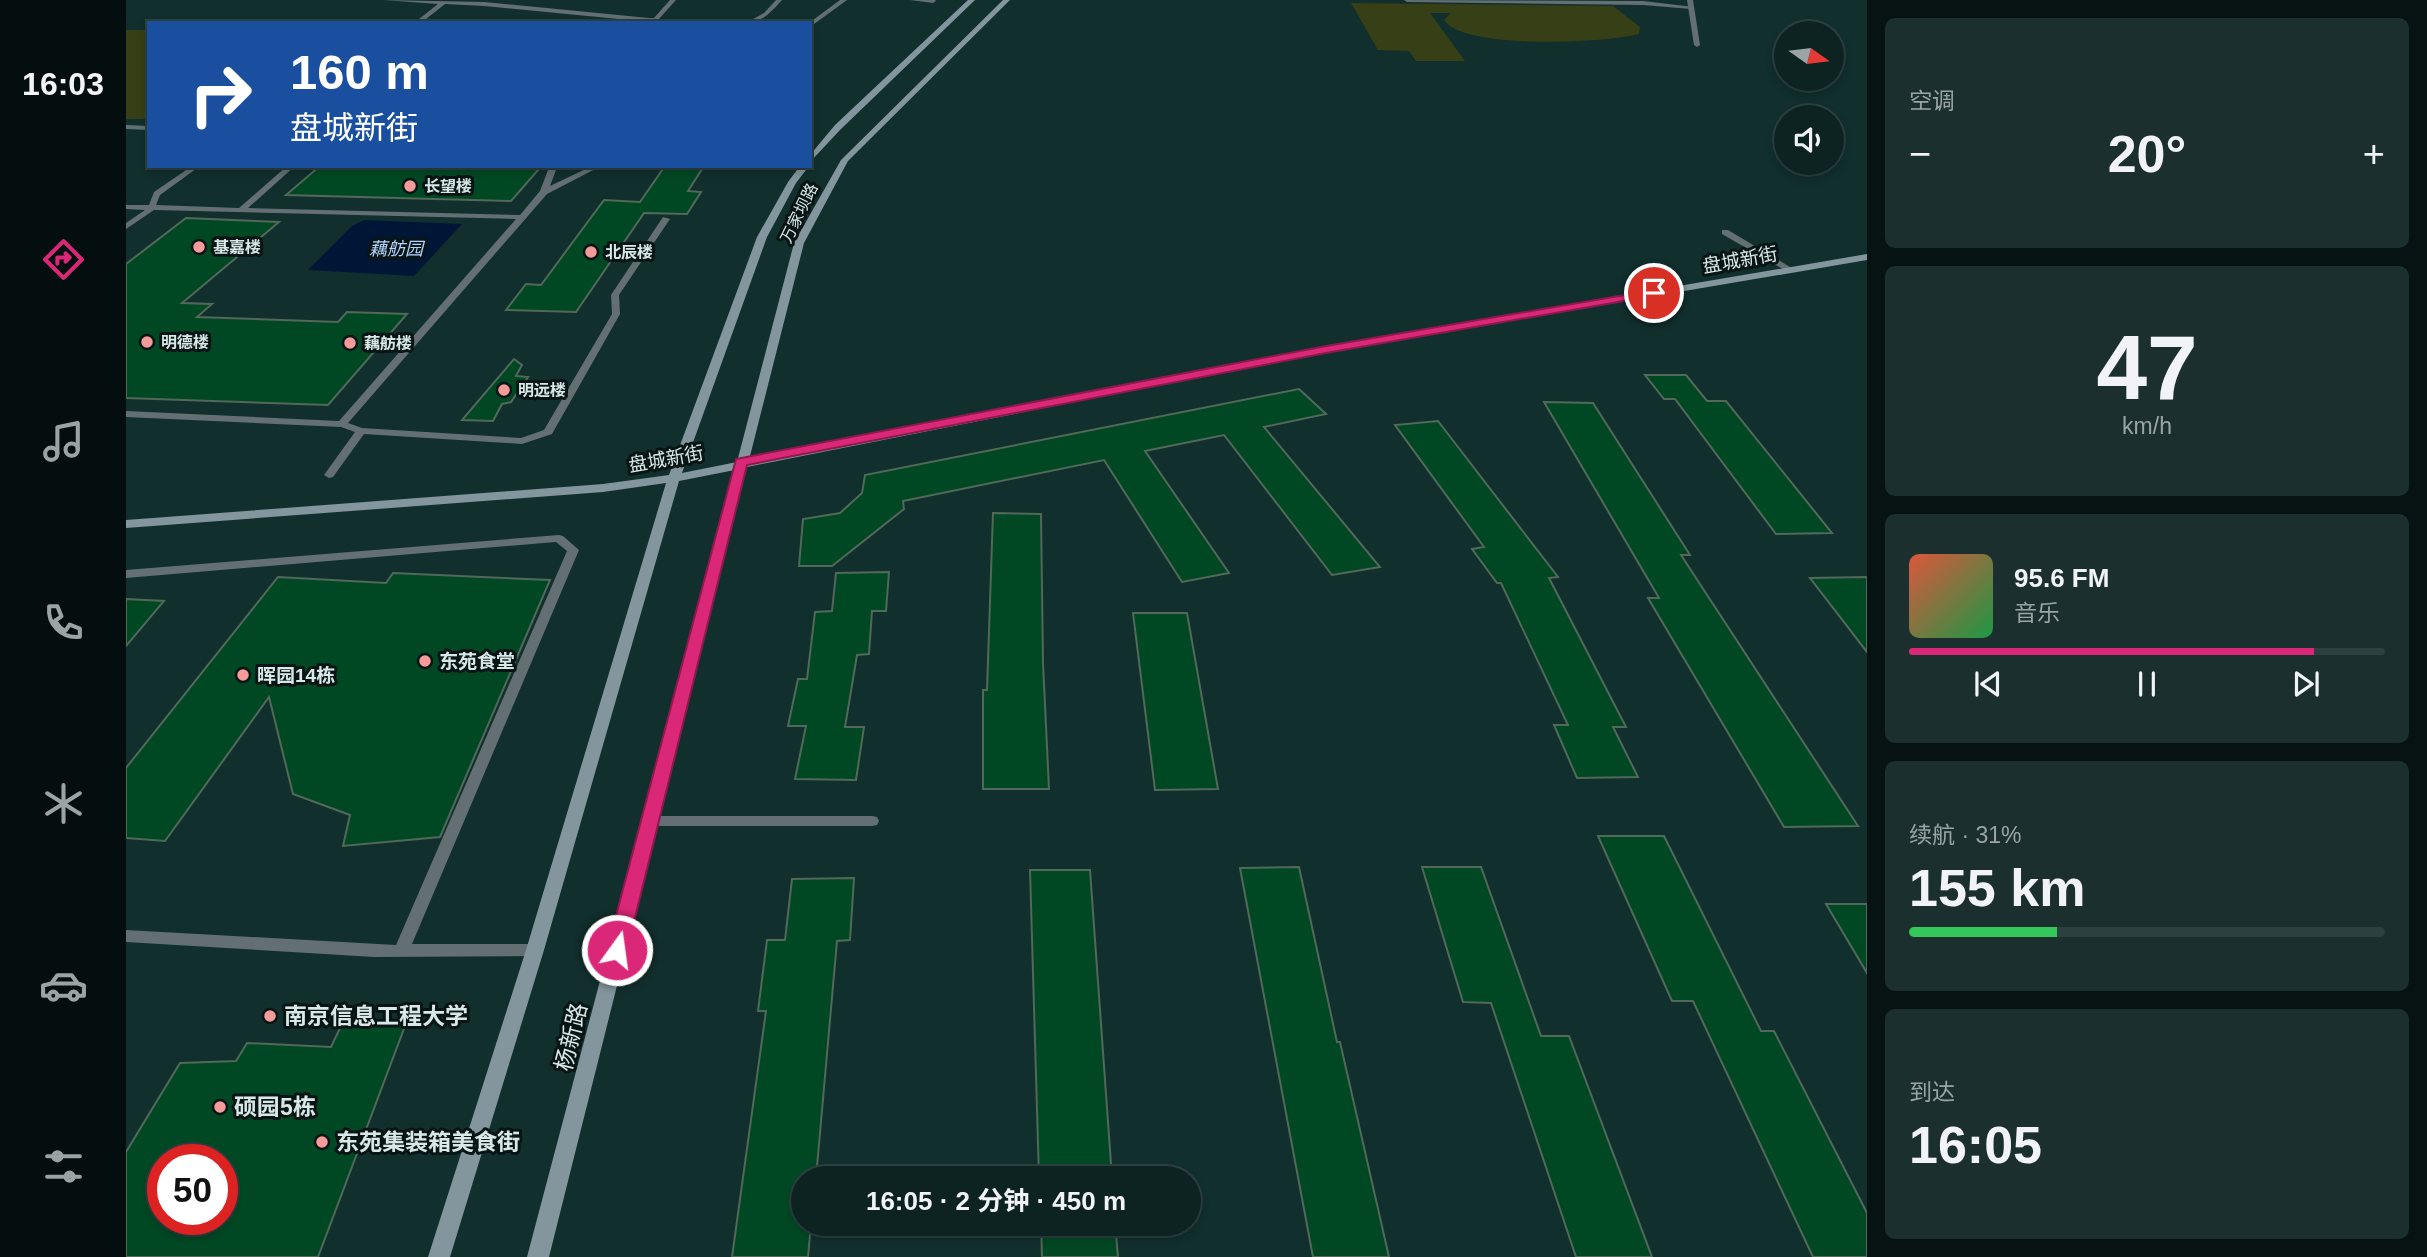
<!DOCTYPE html>
<html lang="zh">
<meta charset="utf-8">
<style>
body{margin:0;font-family:Helvetica,"Noto Sans SC",sans-serif;background:#1b2f2f;color:#f1f3f6;height:100vh;display:flex;flex-direction:column;font-size:26px;white-space:nowrap}
*{box-sizing:border-box;margin:0}
p{font-size:23px;color:#9aa4a5}
.icon{flex:none;width:38px;height:38px;fill:none;stroke:currentColor;stroke-width:2;stroke-linecap:round;stroke-linejoin:round}
.map{position:relative;flex:1;overflow:hidden}
.panel{display:flex;flex-direction:column;gap:18px;padding:18px;background:#071313;width:560px}
.panel>*{flex:none}
.banner{position:absolute;left:21px;top:21px;width:665px;height:147px;border-radius:0px;box-shadow:0 4px 10px #0003,0 0 0 2px #2d4040;background:#1a4fa0;color:#fff;overflow:hidden}
.needle{width:46px;rotate:104deg}
.buttons{position:absolute;left:1648px;top:21px;display:grid;gap:14px}
.buttons a{display:grid;place-items:center;width:70px;height:70px;border-radius:50%;background:#0d2322;box-shadow:0 4px 10px #0003,0 0 0 2px #2d4040;font-size:35px}
.speed{position:absolute;left:21px;top:1144px;display:flex;gap:14px;font-size:35px;font-weight:700;text-align:center}
.speed>*{display:grid;place-content:center;width:91px;height:91px;border-radius:50%;background:#0d2322;box-shadow:0 4px 10px #0003,0 0 0 2px #2d4040;line-height:1}
.speed .limit{border:10px solid #d22;background:#fff;color:#111}
.pin{position:absolute;display:grid;place-items:center;width:60px;height:60px;color:#fff;margin:-30px;border:4px solid #fff;border-radius:50%;box-shadow:0 2px 7px #0007}
.me{position:absolute;width:77px;margin:-38px;rotate:14deg;stroke-linejoin:round;filter:drop-shadow(0 0 5px #0008)}
.turn{display:flex;align-items:center;gap:24px;height:147px;padding:0 28px;font-size:32px}
.turn .icon{width:91px;height:91px;stroke-width:2.5}
.turn b{display:block;font-size:49px;line-height:60px}
.big{font-size:52px;font-weight:700;line-height:1.1}
.panel .widget{flex:1;display:flex;flex-direction:column;justify-content:center;gap:10px;min-width:0;padding:0 24px;border-radius:10px;background:#1b2f2f}
.panel .dial{align-items:center;gap:0}
.dial b{font-size:91px;line-height:1}
.song{display:flex;align-items:center;gap:21px}
.cover{width:84px;height:84px;border-radius:10px;background:linear-gradient(135deg,hsl(10 70% 55%),hsl(140 70% 35%))}
.played{height:7px;border-radius:4px;background:linear-gradient(90deg,#db2777 85%,#2d4040 85%)}
.keys{display:flex;justify-content:space-around;direction:ltr}
.heat{display:flex;justify-content:space-between;align-items:center;font-size:38px;direction:ltr}
.charge{height:10px;border-radius:5px;background:linear-gradient(90deg,#34c759 31%,#2d4040 0)}
.trip{position:absolute;left:665px;top:1166px;width:410px;height:70px;border-radius:35px;background:#0d2322;box-shadow:0 4px 10px #0003,0 0 0 2px #2d4040;font-weight:700;line-height:70px;text-align:center}
main{display:flex;flex:1;min-height:0}
.tabs{display:flex;flex-direction:column;width:126px;justify-content:space-around;align-items:center;background:#050e0e;color:#9aa4a5}
.tabs .icon{width:49px;height:49px}
.tabs .current{color:#db2777}
.tabs b{font-size:32px;color:#f1f3f6}
.map>svg:first-child{display:block}
</style>
<main>
<nav class="tabs">
<b>16:03</b>
<svg class="icon current" aria-label="directions" viewBox="0 0 24 24"><path d="M12 3l9 9-9 9-9-9zM9 14v-3h6M13 9l2 2-2 2"/></svg>
<svg class="icon" aria-label="music" viewBox="0 0 24 24"><path d="M9 18V5l10-2v13"/><circle cx="6" cy="18" r="3"/><circle cx="16" cy="16" r="3"/></svg>
<svg class="icon" aria-label="phone" viewBox="0 0 24 24"><path d="M5 4h4l2 5-3 2q2 4 5 5l2-3 5 2v4C11 20 4 13 5 4z"/></svg>
<svg class="icon" aria-label="climate" viewBox="0 0 24 24"><path d="M12 3v18M4 7l16 10M4 17L20 7"/></svg>
<svg class="icon" aria-label="car" viewBox="0 0 24 24"><path d="M5 17H2v-5l4-1 3-4h7l3 4 3 1v5h-3M9 17h6M6 11h13"/><circle cx="7" cy="17" r="2"/><circle cx="17" cy="17" r="2"/></svg>
<svg class="icon" aria-label="filters" viewBox="0 0 24 24"><path d="M4 7h16M4 17h16"/><circle cx="9" cy="7" r="2"/><circle cx="15" cy="17" r="2"/></svg>
</nav>
<div class="map">
<svg width="1741" height="1257" viewBox="0 0 1741 1257">
<rect width="100%" height="100%" fill="#112f2d"/>
<g fill="#363f16">
<path d="M 1225,3 L 1487,6 L 1514,27 L 1513,34 C 1480,43 1337,50 1318,20 L 1325,13 L 1304,13 L 1339,61 L 1290,61 L 1283,51 L 1252,50 Z"/>
<rect x="0" y="30" width="23" height="89"/>
</g>
<path fill="#001636" d="M 238,220 L 336,224 L 288,276 L 182,270 L 226,226 Z"/>
<g fill="#004824" stroke="#526859" stroke-width="2" fill-rule="evenodd">
<path d="M 194,166 L 330,166 L 413,169 L 385,201 L 160,195 Z"/>
<path d="M 539,166 L 578,166 L 562,191 L 575,192 L 561,214 L 518,213 L 450,312 L 380,310 L 400,284 L 415,285 L 478,200 L 514,202 Z"/>
<path d="M 60,218 L 153,222 L 56,303 L 86,304 L 71,317 L 212,322 L 221,312 L 281,314 L 202,405 L 0,398 L 0,264 Z"/>
<path d="M 388,359 L 396,365 L 390,376 L 402,377 L 385,402 L 376,404 L 367,421 L 336,420 Z"/>
<path d="M 1519,375 L 1560,375 L 1581,401 L 1600,401 L 1706,533 L 1650,534 L 1549,399 L 1538,399 Z"/>
<path d="M 1173,389 L 1200,414 L 1138,427 L 1254,567 L 1206,575 L 1098,435 L 1019,451 L 1103,573 L 1056,582 L 978,460 L 777,501 L 778,509 L 706,566 L 673,566 L 677,519 L 714,513 L 736,493 L 739,475 Z"/>
<path d="M 1418,402 L 1467,403 L 1564,555 L 1555,555 L 1732,826 L 1658,827 L 1522,598 L 1533,598 Z"/>
<path d="M 1312,421 L 1432,577 L 1423,578 L 1500,727 L 1487,727 L 1512,777 L 1451,778 L 1428,725 L 1442,725 L 1375,583 L 1371,583 L 1346,549 L 1358,547 L 1269,425 Z"/>
<path d="M 867,513 L 915,514 L 917,663 L 923,789 L 857,789 L 857,690 L 861,690 Z"/>
<path d="M 763,572 L 760,611 L 746,611 L 743,654 L 731,655 L 719,727 L 738,727 L 730,780 L 669,779 L 680,726 L 662,726 L 672,679 L 681,679 L 689,612 L 706,611 L 710,573 Z"/>
<path d="M 267,573 L 424,580 L 314,837 L 217,846 L 224,815 L 167,794 L 143,697 L 39,841 L 0,838 L 0,768 L 152,577 L 260,583 Z"/>
<path d="M 1741,577 L 1741,652 L 1684,578 Z"/>
<path d="M 0,599 L 38,601 L 0,646 Z"/>
<path d="M 1007,613 L 1061,613 L 1092,789 L 1029,790 Z"/>
<path d="M 1472,836 L 1538,836 L 1635,1031 L 1648,1031 L 1741,1213 L 1741,1257 L 1687,1257 L 1567,1001 L 1546,1001 Z"/>
<path d="M 1173,867 L 1211,1042 L 1214,1042 L 1263,1257 L 1187,1257 L 1114,868 Z"/>
<path d="M 1296,867 L 1355,867 L 1415,1036 L 1443,1036 L 1526,1257 L 1450,1257 L 1365,1003 L 1337,1002 Z"/>
<path d="M 904,870 L 964,870 L 986,1178 L 913,1178 Z"/>
<path d="M 728,878 L 724,940 L 711,941 L 690,1178 L 677,1178 L 677,1223 L 685,1223 L 682,1257 L 606,1257 L 640,1011 L 632,1011 L 641,940 L 659,940 L 666,879 Z"/>
<path d="M 1700,904 L 1741,904 L 1741,973 Z"/>
<path d="M 215,1026 L 279,1026 L 192,1257 L 0,1257 L 0,1152 L 54,1063 L 110,1061 L 121,1043 L 205,1047 ZM 37,1160 L 96,1160 L 96,1220 L 37,1220 Z"/>
<path d="M 915,1223 L 989,1223 L 992,1257 L 916,1257 Z"/>
</g>
<g fill="none" stroke-linecap="round" stroke-linejoin="round">
<g fill="#636f73" fill-rule="evenodd">
<path d="M 257,0 L 358,2 L 523,18 L 528,18 L 544,0 L 550,0 L 532,20 L 523,22 L 358,6 L 319,4 L 295,23 L 288,23 L 312,4 Z"/>
<path d="M 650,0 L 656,0 C 646,11 636,23 620,23 L 638,13 Z"/>
<path d="M 714,0 L 721,0 L 684,27 L 683,23 Z"/>
<path d="M 784,0 L 809,0 L 810,1 L 807,3 Z"/>
<path d="M 1278,0 L 1517,1 L 1568,7 L 1565,9 L 1517,5 L 1281,2 Z"/>
<path d="M 0,125 L 23,126 L 23,130 L 0,129 Z"/>
<path d="M 66,166 L 74,166 L 34,195 L 30,205 L 113,208 L 161,166 L 169,166 L 122,208 L 394,215 L 414,191 L 422,170 L 420,166 L 427,166 L 430,170 L 424,186 L 466,166 L 475,166 L 421,194 L 222,423 L 236,428 L 395,438 L 418,430 L 486,314 L 485,295 L 537,217 L 544,219 L 493,295 L 494,314 L 426,434 L 396,444 L 238,434 L 207,477 L 203,478 L 198,475 L 229,432 L 215,427 L 0,417 L 0,411 L 213,421 L 390,219 L 28,210 L 0,229 L 0,223 L 19,210 L 0,209 L 0,205 L 23,205 L 28,192 Z"/>
<path d="M 1596,230 L 1602,230 L 1669,270 L 1662,272 L 1596,234 Z"/>
<path d="M 433,535 L 437,536 L 453,550 L 286,944 L 409,944 L 415,946 L 417,950 L 415,954 L 409,956 L 248,957 L 0,942 L 0,930 L 270,945 L 441,551 L 430,542 L 0,578 L 0,570 Z"/>
<path d="M 523,816 L 746,816 L 751,817 L 753,821 L 751,825 L 746,826 L 523,826 L 518,825 L 516,821 L 518,817 Z"/>
</g>
<path fill="#636f73" fill-rule="evenodd" d="M 1561,0 L 1567,0 L 1574,45 L 1571,47 L 1568,45 Z"/>
<g fill="#83969d" fill-rule="evenodd">
<path d="M 842,0 L 849,0 L 715,129 L 684,162 L 684,155 L 709,125 Z"/>
<path d="M 877,0 L 884,0 L 722,161 L 678,243 L 623,460 L 1200,346 L 1741,254 L 1741,260 L 1200,352 L 621,467 L 423,1257 L 401,1257 L 609,470 L 553,481 L 418,950 L 324,1257 L 302,1257 L 400,950 L 540,483 L 477,492 L 0,528 L 0,520 L 477,484 L 543,475 L 631,237 L 662,182 L 674,166 L 683,166 L 670,183 L 641,237 L 556,473 L 611,462 L 668,243 L 715,160 Z"/>
</g>
</g>
<path fill="#db2777" stroke="#8e194d" stroke-width="2" d="M 1528,290 L 1534,293 L 1532,295 L 1200,353 L 621,465 L 501,950 L 498,955 L 484,955 L 481,950 L 610,459 L 1200,346 Z"/>
<g fill="#f59b9a" stroke="#081514" stroke-width="2.5">
<circle cx="284" cy="186" r="7"/>
<circle cx="73" cy="247" r="7"/>
<circle cx="465" cy="252" r="7"/>
<circle cx="21" cy="342" r="7"/>
<circle cx="224" cy="343" r="7"/>
<circle cx="378" cy="390" r="7"/>
<circle cx="299" cy="661" r="7"/>
<circle cx="117" cy="675" r="7"/>
<circle cx="144" cy="1016" r="7"/>
<circle cx="94" cy="1107" r="7"/>
<circle cx="196" cy="1142" r="7"/>
</g>
<g text-anchor="middle" dominant-baseline="central" stroke-width="6" stroke-linejoin="round" paint-order="stroke">
<g font-size="16" font-weight="bold" fill="#d8e8e6" stroke="#081514" text-anchor="start">
<text x="298" y="186">长望楼</text>
<text x="87" y="247">基嘉楼</text>
<text x="479" y="252">北辰楼</text>
<text x="35" y="342">明德楼</text>
<text x="238" y="343">藕舫楼</text>
<text x="392" y="390">明远楼</text>
</g>
<g font-size="16" fill="#d8e8e6" stroke="#081514">
<text transform="translate(673 213) rotate(-64)">万家坝路</text>
</g>
<g font-size="18" font-style="italic" fill="#b0d3ff" stroke="#081514">
<text x="270" y="249">藕舫园</text>
</g>
<g font-size="19" fill="#d8e8e6" stroke="#081514">
<text transform="translate(1614 260) rotate(-10)">盘城新街</text>
<text transform="translate(540 459) rotate(-10)">盘城新街</text>
</g>
<g font-size="19" font-weight="bold" fill="#d8e8e6" stroke="#081514" text-anchor="start">
<text x="313" y="661">东苑食堂</text>
<text x="131" y="675">晖园14栋</text>
</g>
<g font-size="23" font-weight="bold" fill="#d8e8e6" stroke="#081514" text-anchor="start">
<text x="158" y="1016">南京信息工程大学</text>
<text x="108" y="1107">硕园5栋</text>
<text x="210" y="1142">东苑集装箱美食街</text>
</g>
<g font-size="23" fill="#d8e8e6" stroke="#081514">
<text transform="translate(445 1037) rotate(-76)">杨新路</text>
</g>
</g>
</svg>
<div class="buttons">
<a><svg class="needle" viewBox="-14 -14 28 28"><path d="M0-13l5 13h-10z" fill="#e53935"/><path d="M0 13l5-13h-10z" fill="#9aa4a5"/></svg></a>
<a><svg class="icon" aria-label="sound" viewBox="0 0 24 24"><path d="M4 9h4l5-4v14l-5-4H4zM17 9q2 3 0 6"/></svg></a>
</div>
<div class="speed"><div class="limit">50</div></div>
<div class="pin" style="left:1528px;top:293px;background:#d93025"><svg class="icon" aria-label="arrive" viewBox="0 0 24 24"><path d="M6 21V4h12l-3 4 3 4H6"/></svg></div>
<svg class="me" style="left:491px;top:950px" viewBox="-20 -20 40 40"><circle r="17" fill="#db2777" stroke="#fff" stroke-width="3"/><path d="M0-11L8 9 0 5-8 9z" fill="#fff"/></svg>
<div class="trip">16:05 · 2 分钟 · 450 m</div>
<div class="banner">
<div class="turn"><svg class="icon" aria-label="right" viewBox="0 0 24 24"><path d="M7 20v-9h11M14 6l5 5-5 5"/></svg><div><b>160 m</b>盘城新街</div></div>
</div>
</div>
<section class="panel">
<div class="widget"><p>空调</p>
<div class="heat"><a>−</a><b class="big">20°</b><a>+</a></div>
</div>
<div class="widget dial"><b>47</b><p>km/h</p></div>
<div class="widget">
<div class="song"><i class="cover"></i><div><b>95.6 FM</b><p>音乐</p></div></div>
<div class="played"></div>
<div class="keys"><svg class="icon" aria-label="previous" viewBox="0 0 24 24"><path d="M18 5L8 12l10 7zM5 5v14"/></svg><svg class="icon" aria-label="pause" viewBox="0 0 24 24"><path d="M8 5v14M16 5v14"/></svg><svg class="icon" aria-label="next" viewBox="0 0 24 24"><path d="M6 5l10 7-10 7zM19 5v14"/></svg></div>
</div>
<div class="widget"><p>续航 · 31%</p><b class="big">155 km</b><div class="charge"></div></div>
<div class="widget"><p>到达</p><b class="big">16:05</b></div>
</section>
</main>
